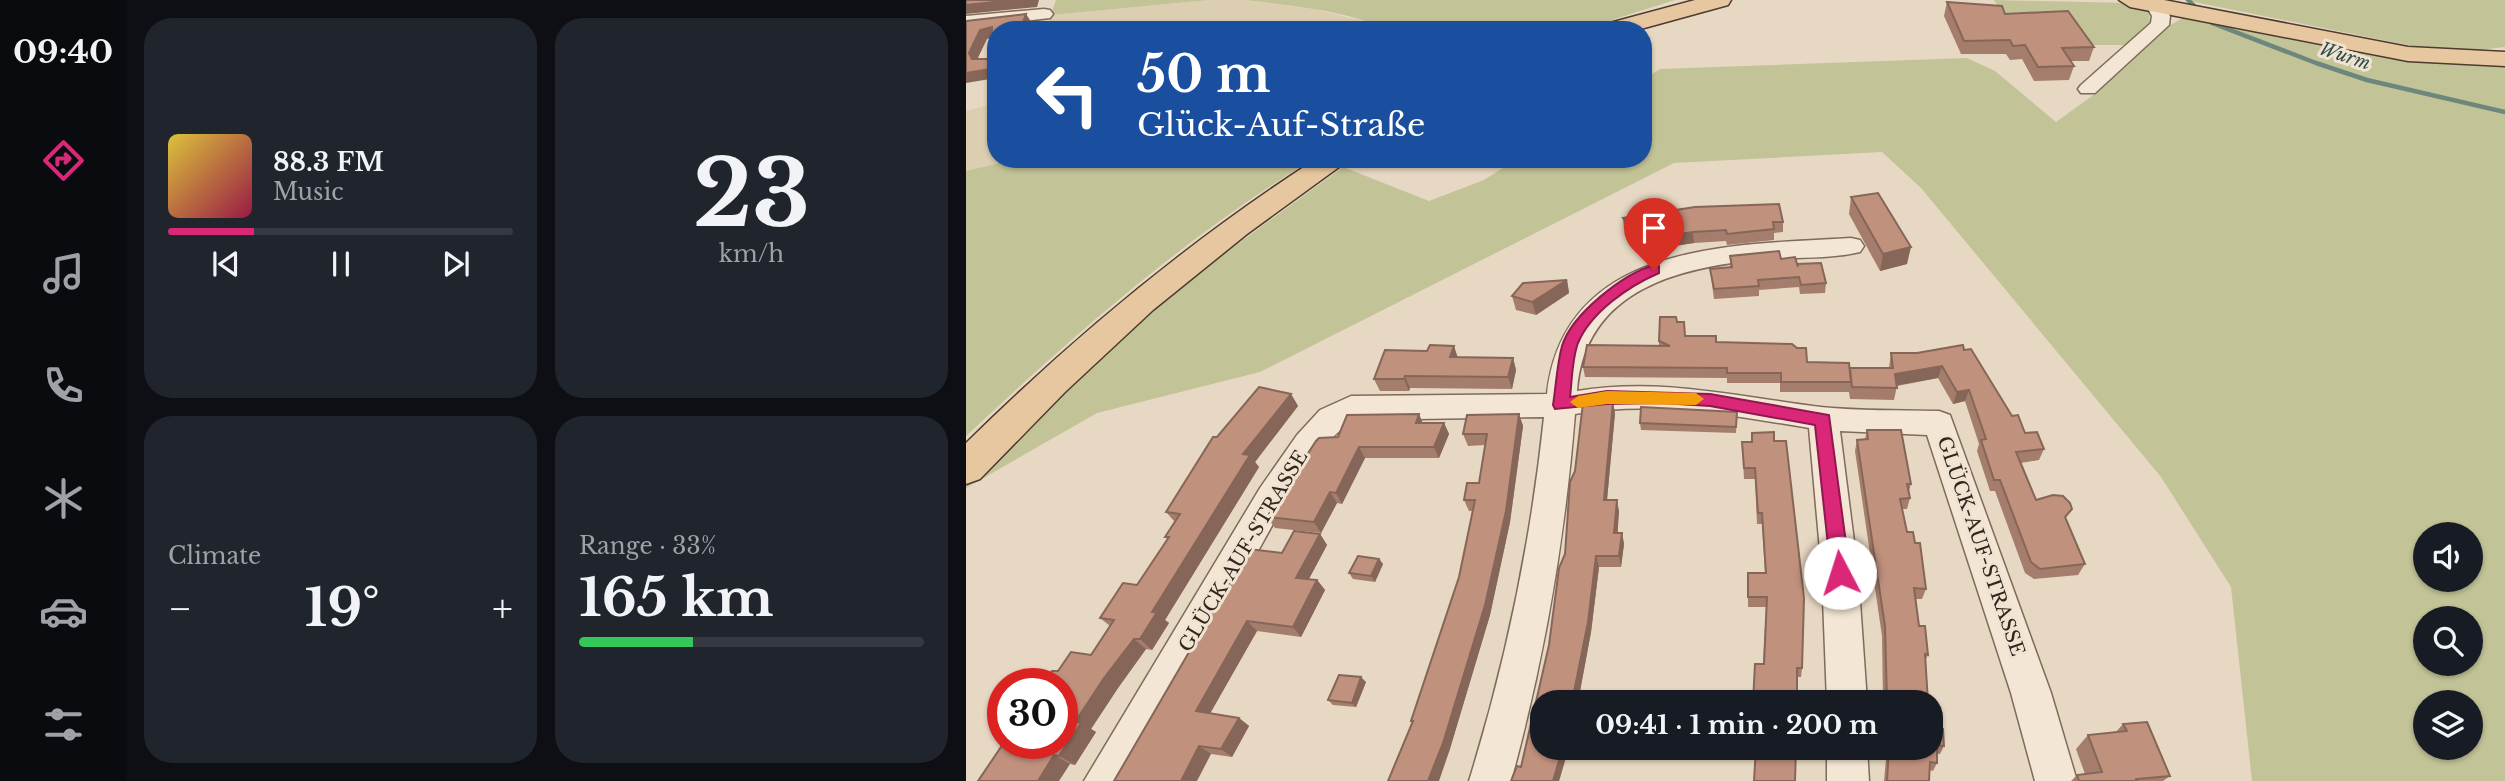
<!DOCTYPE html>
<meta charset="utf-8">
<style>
body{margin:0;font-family:"Libre Baskerville",serif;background:#20242c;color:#f1f3f6;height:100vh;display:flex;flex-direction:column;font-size:26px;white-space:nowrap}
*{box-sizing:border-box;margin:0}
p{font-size:23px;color:#9ea1a6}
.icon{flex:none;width:38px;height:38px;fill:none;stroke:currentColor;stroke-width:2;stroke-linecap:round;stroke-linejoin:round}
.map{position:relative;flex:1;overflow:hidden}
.panel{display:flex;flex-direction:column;gap:18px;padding:18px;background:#0d0f14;width:840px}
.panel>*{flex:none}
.hud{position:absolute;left:21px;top:21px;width:665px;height:147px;border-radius:28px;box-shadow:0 2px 5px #0004;background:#1a4fa0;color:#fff;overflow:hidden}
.fabs{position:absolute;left:1447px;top:522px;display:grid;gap:14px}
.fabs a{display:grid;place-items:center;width:70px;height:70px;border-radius:50%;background:#171b24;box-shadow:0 2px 5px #0004;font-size:35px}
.speed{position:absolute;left:21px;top:668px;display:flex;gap:14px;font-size:35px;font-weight:700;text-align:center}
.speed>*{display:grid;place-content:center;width:91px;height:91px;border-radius:50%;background:#171b24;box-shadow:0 2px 5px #0004;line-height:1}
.speed .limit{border:10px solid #d22;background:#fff;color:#111}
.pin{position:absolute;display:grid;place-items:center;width:60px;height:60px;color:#fff;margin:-72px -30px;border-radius:50% 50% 50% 0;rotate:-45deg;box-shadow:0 0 7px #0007}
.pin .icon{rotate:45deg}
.me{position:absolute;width:77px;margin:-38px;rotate:355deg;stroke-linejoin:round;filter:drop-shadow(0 0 5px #0008)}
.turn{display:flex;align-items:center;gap:24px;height:147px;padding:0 35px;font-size:32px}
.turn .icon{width:91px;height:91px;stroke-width:2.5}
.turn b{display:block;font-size:49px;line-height:60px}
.big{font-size:52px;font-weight:700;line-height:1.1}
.panel .widget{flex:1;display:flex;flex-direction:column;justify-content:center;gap:10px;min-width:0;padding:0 24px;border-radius:28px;background:#20242c}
.panel .dial{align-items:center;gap:0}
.dial b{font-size:91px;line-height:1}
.song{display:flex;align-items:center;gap:21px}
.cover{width:84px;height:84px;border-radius:10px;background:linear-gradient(135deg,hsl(50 70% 55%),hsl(340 70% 35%))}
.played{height:7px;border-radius:4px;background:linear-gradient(90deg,#db2777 25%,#363941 25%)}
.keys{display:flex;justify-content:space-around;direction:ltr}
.heat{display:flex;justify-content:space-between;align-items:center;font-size:38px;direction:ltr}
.charge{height:10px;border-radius:5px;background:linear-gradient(90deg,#34c759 33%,#363941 0)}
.panel .tiles{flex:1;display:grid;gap:18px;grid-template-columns:repeat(2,1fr)}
.trip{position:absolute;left:564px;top:690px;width:413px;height:70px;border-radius:28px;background:#171b24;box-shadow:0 2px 5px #0004;font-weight:700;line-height:70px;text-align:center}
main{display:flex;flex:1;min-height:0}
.tabs{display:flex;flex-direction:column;width:126px;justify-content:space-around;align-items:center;background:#090b0e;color:#9ea1a6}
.tabs .icon{width:49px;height:49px}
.tabs .current{color:#db2777}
.tabs b{font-size:32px;color:#f1f3f6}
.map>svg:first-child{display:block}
</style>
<main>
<nav class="tabs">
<b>09:40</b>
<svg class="icon current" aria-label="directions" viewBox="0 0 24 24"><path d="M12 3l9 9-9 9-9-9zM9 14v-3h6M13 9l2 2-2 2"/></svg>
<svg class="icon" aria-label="music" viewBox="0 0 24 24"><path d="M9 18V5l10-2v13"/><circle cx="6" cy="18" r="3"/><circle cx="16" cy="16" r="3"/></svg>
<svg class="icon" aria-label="phone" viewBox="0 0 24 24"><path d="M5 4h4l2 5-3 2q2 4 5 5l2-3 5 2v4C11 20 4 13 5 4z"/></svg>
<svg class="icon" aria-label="climate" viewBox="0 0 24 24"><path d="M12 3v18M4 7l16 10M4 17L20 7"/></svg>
<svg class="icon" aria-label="car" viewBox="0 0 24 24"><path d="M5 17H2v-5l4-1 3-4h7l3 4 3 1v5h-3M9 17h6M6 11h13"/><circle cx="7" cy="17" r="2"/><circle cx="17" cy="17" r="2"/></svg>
<svg class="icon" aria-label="filters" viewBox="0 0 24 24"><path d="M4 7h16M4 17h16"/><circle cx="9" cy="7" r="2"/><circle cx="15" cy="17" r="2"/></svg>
</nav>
<section class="panel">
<div class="tiles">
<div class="widget">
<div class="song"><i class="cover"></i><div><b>88.3 FM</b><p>Music</p></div></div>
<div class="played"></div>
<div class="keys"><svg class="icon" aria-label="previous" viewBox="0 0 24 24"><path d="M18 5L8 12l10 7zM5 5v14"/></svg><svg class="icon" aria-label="pause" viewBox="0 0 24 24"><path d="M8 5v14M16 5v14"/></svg><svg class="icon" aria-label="next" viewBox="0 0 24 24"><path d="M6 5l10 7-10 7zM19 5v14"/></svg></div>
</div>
<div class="widget dial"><b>23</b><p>km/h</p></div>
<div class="widget"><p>Climate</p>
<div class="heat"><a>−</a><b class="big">19°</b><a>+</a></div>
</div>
<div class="widget"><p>Range · 33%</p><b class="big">165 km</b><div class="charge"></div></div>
</div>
</section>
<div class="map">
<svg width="1539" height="781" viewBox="0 0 1539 781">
<rect width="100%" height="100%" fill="#e7d8c3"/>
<g fill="#dccfb1">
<path d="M 243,0 L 278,0 L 348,9 L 401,22 L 414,30 L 82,30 L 85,15 Z"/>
<path d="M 30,103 L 30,159 L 50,159 L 0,171 L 0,111 Z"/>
</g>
<g fill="#c3c398" fill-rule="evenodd">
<path d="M 90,0 L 243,0 L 85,15 Z"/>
<path d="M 278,0 L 709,0 L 614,30 L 414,30 C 399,12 304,3 278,0 Z"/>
<path d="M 1028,0 L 1162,3 L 1175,6 L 1183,12 L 1184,24 L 1163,45 L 1118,45 L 1043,23 Z"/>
<path d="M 1218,0 L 1539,0 L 1539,47 L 1504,51 L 1451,47 Z"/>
<path d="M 1222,15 L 1451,60 L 1539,66 L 1539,781 L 1286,781 L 1265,587 L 1195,477 L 955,188 L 916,152 L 708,163 L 294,372 L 131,413 L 0,488 L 0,484 L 166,321 L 377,167 L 463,201 L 518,180 L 551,159 L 677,159 L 677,80 L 694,69 L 1001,58 L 1029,71 L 1090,122 L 1126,96 L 1194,31 ZM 1460,534 L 1505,534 L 1505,579 L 1460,579 ZM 1460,618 L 1505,618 L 1505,663 L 1460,663 ZM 1460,702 L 1505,702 L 1505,747 L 1460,747 Z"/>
<path d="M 50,159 L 347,159 C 220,236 109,334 0,436 L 0,171 Z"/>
</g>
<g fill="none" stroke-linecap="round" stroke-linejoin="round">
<path stroke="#6d877d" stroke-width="4.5" d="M 1222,0 L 1246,23 L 1350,63 L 1401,80 L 1539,112"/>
<g stroke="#7f6a5c" stroke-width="3">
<g id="minor">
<path d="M 1177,0 L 1195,0 L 1204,16 L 1203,25 L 1129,93 L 1115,93 L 1112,89 L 1115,85 L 1185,23 L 1186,16 Z"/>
<path d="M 78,9 L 84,10 L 87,14 L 84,18 L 0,28 L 0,16 Z"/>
<path d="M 885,238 L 894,240 L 898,246 L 894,252 C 865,259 833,257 803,259 C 717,266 619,287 611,391 C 695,377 773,397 855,407 C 894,411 934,410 973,411 L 984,415 L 1085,693 L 1111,781 L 1069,781 L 1045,693 L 961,435 L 874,431 L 892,573 L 901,702 L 861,702 L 856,573 L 843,428 C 765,415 688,400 609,414 C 599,539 578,661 545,781 L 503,781 C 540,662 565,541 578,417 L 389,420 C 344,443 295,549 268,594 C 233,657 198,719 162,781 L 118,781 L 294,488 L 331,435 L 354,410 L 385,396 L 581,394 C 598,241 768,245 885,238 Z"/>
<path d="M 861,747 L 901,747 L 903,781 L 861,781 Z"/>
</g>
</g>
<g stroke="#4d3a30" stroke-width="3">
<g id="major">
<path d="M 729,0 L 765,0 L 762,5 L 671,30 L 633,30 L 636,25 Z"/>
<path d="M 1153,0 L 1198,0 L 1442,47 L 1539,52 L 1539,66 L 1442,61 L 1164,7 Z"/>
<path d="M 350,159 L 384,159 L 281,234 L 187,310 L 99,392 L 14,479 L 0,484 L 0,443 C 108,337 223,241 350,159 Z"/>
</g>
</g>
<use href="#minor" fill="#f3e6d4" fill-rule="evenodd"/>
<use href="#major" fill="#e6c79f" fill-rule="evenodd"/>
</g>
<g fill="#a57d6c">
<path d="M 981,2 L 1039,14 L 1128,47 L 1123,61 L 1105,61 L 1108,66 L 1103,80 L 1068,81 L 1056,59 L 1044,60 L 1040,54 L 995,54 L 978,16 Z"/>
<path d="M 885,197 L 941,264 L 914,271 L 883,214 Z"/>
<path d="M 657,218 L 817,222 L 817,232 L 808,233 L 808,240 L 761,245 L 760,241 L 728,243 L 675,251 L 658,229 Z"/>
<path d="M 764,256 L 815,259 L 831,265 L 860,283 L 859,293 L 834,294 L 833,287 L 793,290 L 793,296 L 748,299 L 744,269 L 764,267 Z"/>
<path d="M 601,280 L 603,293 L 570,315 L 550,310 L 546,296 Z"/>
<path d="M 719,336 L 841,362 L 884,370 L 923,368 L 925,353 L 951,353 L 998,350 L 1059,433 L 1078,449 L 1073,460 L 1055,463 L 1070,500 L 1100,519 L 1119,564 L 1112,575 L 1068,579 L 1059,573 L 1029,491 L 1024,491 L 1011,451 L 1013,444 L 999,401 L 987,404 L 972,378 L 931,386 L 928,400 L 884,399 L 883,392 L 814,392 L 814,383 L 761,383 L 761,378 L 619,377 L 617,367 L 693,346 L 693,341 Z"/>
<path d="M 492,358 L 547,358 L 550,370 L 546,389 L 444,388 L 443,391 L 414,391 L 408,379 Z"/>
<path d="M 325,394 L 332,406 L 289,462 L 293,467 L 199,620 L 203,623 L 186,650 L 180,649 L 152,688 L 125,729 L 130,732 L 109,765 L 104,764 L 12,781 L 92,671 L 125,655 L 144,626 L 134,618 L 171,585 L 202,540 L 199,537 L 209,522 L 200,512 L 251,437 Z"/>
<path d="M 771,412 L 770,433 L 675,430 L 674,423 Z"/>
<path d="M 649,413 L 641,500 L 653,511 L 651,533 L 656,533 L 658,544 L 655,567 L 633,567 L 625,632 L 612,702 L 576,702 L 603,747 L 593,781 L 545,781 L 555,767 L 583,645 L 599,554 Z"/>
<path d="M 453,414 L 456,423 L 478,423 L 483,434 L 473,458 L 399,458 L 376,504 L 371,503 L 355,533 L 309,528 L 301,517 L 372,437 Z"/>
<path d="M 553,414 L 557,426 L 544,522 L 524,615 L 483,752 L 445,721 L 493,577 L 507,511 L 503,511 L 498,500 L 513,483 L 519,445 L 502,446 L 497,434 Z"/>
<path d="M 901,430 L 945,484 L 943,491 L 944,498 L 941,509 L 936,509 L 941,532 L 960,589 L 956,599 L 949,599 L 953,626 L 962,655 L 959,661 L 962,702 L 917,702 L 916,636 L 889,451 L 891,440 L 899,439 Z"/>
<path d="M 776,442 L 786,442 L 836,668 L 835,677 L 831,677 L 797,664 L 800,607 L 782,607 L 782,573 L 799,573 L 796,524 L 791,524 L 789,479 L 778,479 Z"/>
<path d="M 354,534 L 361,545 L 343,579 L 351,580 L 359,590 L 335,637 L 291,631 L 244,713 L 273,718 L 283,726 L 266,757 L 245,754 L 148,781 L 316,553 Z"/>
<path d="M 413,559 L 417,564 L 409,582 L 387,579 L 383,573 Z"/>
<path d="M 400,682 L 390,707 L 367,705 L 362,700 Z"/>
<path d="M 1157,724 L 1204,776 L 1197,781 L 1105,781 L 1111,775 L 1119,774 L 1110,749 L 1122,735 L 1149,733 Z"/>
<path d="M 964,728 L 978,746 L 974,754 L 971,754 L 971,763 L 967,771 L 964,770 L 963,781 L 918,781 L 921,747 L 964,747 Z"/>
</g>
<g fill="#866658">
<path d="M 48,0 L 73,0 L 71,7 L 0,14 L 0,5 Z"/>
<path d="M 60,14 L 66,23 L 63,30 L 54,30 Z"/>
<path d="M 26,27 L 30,36 L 21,39 L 10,62 L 6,59 L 3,53 L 14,30 Z"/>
<path d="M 30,68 L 30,78 L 0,83 L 0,73 Z"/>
<path d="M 727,232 L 728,243 L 675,251 L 674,240 Z"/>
<path d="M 945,247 L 941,264 L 914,271 L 917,254 Z"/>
<path d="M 601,280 L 603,293 L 570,315 L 566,302 Z"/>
<path d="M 488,346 L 492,358 L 484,357 Z"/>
<path d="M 547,358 L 550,370 L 546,389 L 542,377 Z"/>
<path d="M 976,366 L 972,378 L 927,386 L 929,374 Z"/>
<path d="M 439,376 L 444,388 L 443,391 L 438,379 Z"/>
<path d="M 1003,390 L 999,401 L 987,404 L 991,392 Z"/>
<path d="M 325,394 L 332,406 L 289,462 L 293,467 L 199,620 L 203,623 L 186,650 L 174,639 L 186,612 L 277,454 Z"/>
<path d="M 647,402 L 649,413 L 640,511 L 638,500 Z"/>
<path d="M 453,414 L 458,426 L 450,423 Z"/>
<path d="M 553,414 L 557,426 L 544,522 L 524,615 L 483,752 L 473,781 L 462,781 Z"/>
<path d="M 478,423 L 483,434 L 473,458 L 468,447 Z"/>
<path d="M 393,447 L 399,458 L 376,504 L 370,493 Z"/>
<path d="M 364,492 L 371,503 L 355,533 L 348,522 Z"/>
<path d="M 651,500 L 653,511 L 651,544 L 648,533 Z"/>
<path d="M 656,533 L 658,544 L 655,567 L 653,556 Z"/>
<path d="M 354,534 L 361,545 L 338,588 L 330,578 Z"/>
<path d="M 630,556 L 633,567 L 625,632 L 612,702 L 606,702 Z"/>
<path d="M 413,559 L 417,564 L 409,582 L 405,576 Z"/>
<path d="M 351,580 L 359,590 L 335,637 L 327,627 Z"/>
<path d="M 281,621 L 291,631 L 241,719 L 230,711 Z"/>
<path d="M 168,639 L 180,649 L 152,688 L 125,729 L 130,732 L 109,765 L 93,756 L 109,722 L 138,678 Z"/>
<path d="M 395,677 L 400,682 L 390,707 L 386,703 Z"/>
<path d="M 273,718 L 283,726 L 266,757 L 255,749 Z"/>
<path d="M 233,746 L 245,754 L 231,781 L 215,781 Z"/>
<path d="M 597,747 L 603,747 L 593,781 L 587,781 Z"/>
<path d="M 88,755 L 104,764 L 93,781 L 72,781 Z"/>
</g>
<g fill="#c0917d" stroke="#866658" stroke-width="2" fill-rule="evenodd">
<path d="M 0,0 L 48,0 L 0,5 Z"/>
<path d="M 981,2 L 1036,6 L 1039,14 L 1102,11 L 1128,47 L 1096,48 L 1108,66 L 1072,67 L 1059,45 L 1047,46 L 1044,40 L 998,41 Z"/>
<path d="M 60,14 L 54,30 L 30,30 L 30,68 L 0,73 L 0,21 ZM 26,27 L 26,59 L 6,59 L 3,53 L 14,30 Z"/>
<path d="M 912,193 L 945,247 L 917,254 L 885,197 Z"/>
<path d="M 813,204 L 817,222 L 807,222 L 808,229 L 761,234 L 760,230 L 727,232 L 674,240 L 657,218 L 729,207 Z"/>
<path d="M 813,251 L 815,259 L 829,257 L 832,267 L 831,264 L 855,263 L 860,283 L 835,285 L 833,277 L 792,280 L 793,286 L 748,289 L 744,269 L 766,267 L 764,256 Z"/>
<path d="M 601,280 L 566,302 L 546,296 L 557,283 Z"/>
<path d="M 694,317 L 710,317 L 711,322 L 718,322 L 719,336 L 750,336 L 750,342 L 826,344 L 831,348 L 840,348 L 841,362 L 883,363 L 885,382 L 815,382 L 815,373 L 761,373 L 761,368 L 617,367 L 621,345 L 704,346 L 693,341 Z"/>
<path d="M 464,345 L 488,346 L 484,357 L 547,358 L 542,377 L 439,376 L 438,379 L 408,379 L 419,350 L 461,351 Z"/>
<path d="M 997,345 L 998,350 L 1005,349 L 1046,416 L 1052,415 L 1059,433 L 1071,432 L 1078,449 L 1050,452 L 1070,500 L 1087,495 L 1097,496 L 1104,503 L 1106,509 L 1099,517 L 1119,564 L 1074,569 L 1065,562 L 1034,480 L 1028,480 L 1015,440 L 1020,439 L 1003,390 L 991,392 L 976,366 L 929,374 L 931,388 L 886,387 L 884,368 L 927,368 L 925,353 L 951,353 Z"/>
<path d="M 293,387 L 325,394 L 277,454 L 284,455 L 186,612 L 191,612 L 174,639 L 168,639 L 138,678 L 109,722 L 115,723 L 93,756 L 88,755 L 72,781 L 12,781 L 37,744 L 96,744 L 96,684 L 77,684 L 86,671 L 92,671 L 105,652 L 125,655 L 148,620 L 134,618 L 157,583 L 171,585 L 203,537 L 199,537 L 214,514 L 200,512 L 247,437 L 251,437 Z"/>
<path d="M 647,402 L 638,500 L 651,500 L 648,533 L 656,533 L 653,556 L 630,556 L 622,622 L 606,702 L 576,702 L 576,747 L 597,747 L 587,781 L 545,781 L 551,766 L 555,767 L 583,645 L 593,568 L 599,554 L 604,482 L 609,471 L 617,403 Z"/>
<path d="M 675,407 L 771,412 L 770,427 L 674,423 Z"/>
<path d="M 453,414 L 450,423 L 478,423 L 468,447 L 393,447 L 370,493 L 364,492 L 348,522 L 301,517 L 350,441 L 353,438 L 372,437 L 381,415 Z"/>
<path d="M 553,414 L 540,511 L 519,605 L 477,743 L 462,781 L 422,781 L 447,721 L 445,721 L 493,577 L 509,500 L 498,500 L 501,483 L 513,483 L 521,434 L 497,434 L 501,415 Z"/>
<path d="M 901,430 L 935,430 L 945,484 L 941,484 L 944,498 L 934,499 L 941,532 L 947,532 L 949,543 L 954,543 L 960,589 L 948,588 L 953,626 L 959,626 L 962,655 L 959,654 L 962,702 L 921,702 L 919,626 L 891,440 L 902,439 Z"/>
<path d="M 808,432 L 808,441 L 820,441 L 838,598 L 836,668 L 831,668 L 831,702 L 787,702 L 789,664 L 798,664 L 801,597 L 782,597 L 782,573 L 800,573 L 796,513 L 792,513 L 789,468 L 778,468 L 776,442 L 786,442 L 786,433 Z"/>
<path d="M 328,531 L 354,534 L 330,578 L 351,580 L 327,627 L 281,621 L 230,711 L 273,718 L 255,749 L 233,746 L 215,781 L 148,781 L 283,549 L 316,553 Z"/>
<path d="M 392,556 L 413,559 L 405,576 L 383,573 Z"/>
<path d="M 373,675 L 395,677 L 386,703 L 362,700 Z"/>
<path d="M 1181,722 L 1204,776 L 1170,779 L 1171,781 L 1113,781 L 1111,775 L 1136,772 L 1122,735 L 1161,731 L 1157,724 Z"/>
<path d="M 964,728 L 977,729 L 978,746 L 971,745 L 971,763 L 964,762 L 963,781 L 921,781 L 923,747 L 964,747 Z"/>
<path d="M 790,747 L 830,747 L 829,781 L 788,781 Z"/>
</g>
<path fill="#db2777" stroke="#8e194d" stroke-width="2" d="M 688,265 L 693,266 L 693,273 C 663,286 625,312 612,343 C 606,359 606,381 604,397 L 641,391 L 744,394 L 863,415 L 884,573 L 881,579 L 874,581 L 867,579 L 865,573 L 849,425 L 744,406 L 695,403 L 641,404 L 589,409 L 587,405 C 590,386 591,364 596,346 C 606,314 657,274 688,265 Z"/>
<path fill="#f59e0b" d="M 641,391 L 730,393 L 738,399 L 730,405 L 641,404 L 612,408 L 604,402 L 612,396 Z"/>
<g text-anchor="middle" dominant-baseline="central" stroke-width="6" stroke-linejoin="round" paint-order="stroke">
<g font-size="18" font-style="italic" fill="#2f4e49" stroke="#f0e3d1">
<text transform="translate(1379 56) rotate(18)">Wurm</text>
</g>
<g font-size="19" fill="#31251e" stroke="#f0e3d1">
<text transform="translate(1015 546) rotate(71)">GLÜCK-AUF-STRASSE</text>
<text transform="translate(277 551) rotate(-59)">GLÜCK-AUF-STRASSE</text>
</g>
</g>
</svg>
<div class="fabs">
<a><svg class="icon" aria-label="sound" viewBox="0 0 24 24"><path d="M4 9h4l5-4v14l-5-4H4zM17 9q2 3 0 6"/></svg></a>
<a><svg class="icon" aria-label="search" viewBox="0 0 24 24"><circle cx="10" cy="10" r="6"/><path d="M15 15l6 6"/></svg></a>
<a><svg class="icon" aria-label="layers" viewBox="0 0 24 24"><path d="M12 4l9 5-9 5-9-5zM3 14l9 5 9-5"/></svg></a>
</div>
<div class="speed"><div class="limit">30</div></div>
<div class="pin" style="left:688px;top:270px;background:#d93025"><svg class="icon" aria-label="arrive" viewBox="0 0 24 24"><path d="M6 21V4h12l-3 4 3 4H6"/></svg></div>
<svg class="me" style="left:874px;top:573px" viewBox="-20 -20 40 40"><circle r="19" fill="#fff"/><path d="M0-13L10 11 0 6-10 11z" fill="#db2777"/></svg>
<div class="trip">09:41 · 1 min · 200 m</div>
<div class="hud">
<div class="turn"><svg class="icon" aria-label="left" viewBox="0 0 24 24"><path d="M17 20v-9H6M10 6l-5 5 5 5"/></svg><div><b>50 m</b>Glück-Auf-Straße</div></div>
</div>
</div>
</main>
